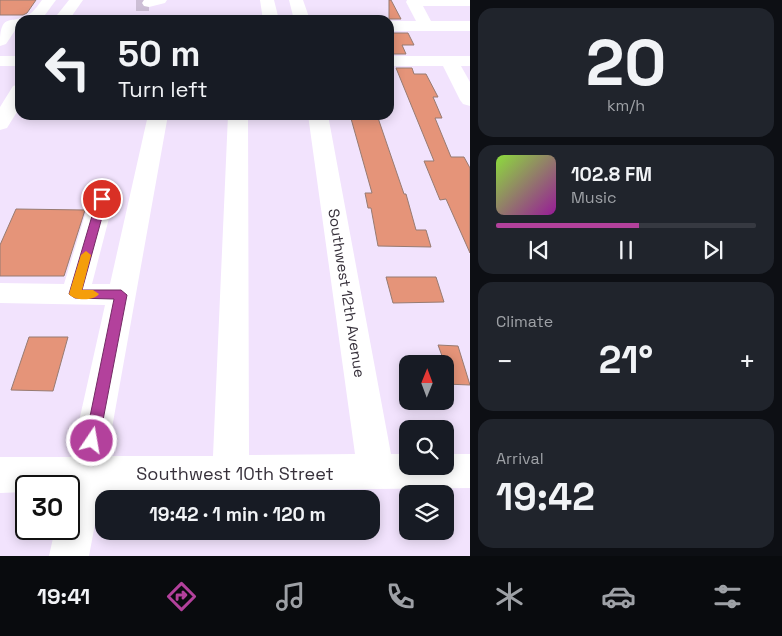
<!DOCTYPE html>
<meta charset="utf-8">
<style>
body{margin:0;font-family:"Space Grotesk",sans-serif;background:#20242c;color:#f1f3f6;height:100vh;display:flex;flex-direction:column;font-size:19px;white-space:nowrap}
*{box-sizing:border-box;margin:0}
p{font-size:16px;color:#9ea1a6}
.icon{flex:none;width:28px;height:28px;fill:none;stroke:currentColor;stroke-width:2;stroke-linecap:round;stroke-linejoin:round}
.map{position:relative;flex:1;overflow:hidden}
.drawer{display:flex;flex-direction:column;gap:8px;padding:8px;background:#0d0f14;width:312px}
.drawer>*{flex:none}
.top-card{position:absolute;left:15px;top:15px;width:379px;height:105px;border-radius:15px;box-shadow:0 2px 12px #0003;background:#171b24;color:#f1f3f6;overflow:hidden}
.needle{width:32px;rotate:1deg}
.tools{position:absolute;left:399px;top:355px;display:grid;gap:10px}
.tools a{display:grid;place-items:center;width:55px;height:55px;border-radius:10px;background:#171b24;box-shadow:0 2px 12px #0003;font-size:25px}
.speed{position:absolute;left:15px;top:475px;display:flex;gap:10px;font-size:25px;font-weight:700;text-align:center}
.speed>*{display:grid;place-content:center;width:65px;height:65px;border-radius:50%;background:#171b24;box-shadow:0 2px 12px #0003;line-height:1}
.speed .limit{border:2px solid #111;border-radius:8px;background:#fff;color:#111}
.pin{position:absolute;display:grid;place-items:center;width:42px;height:42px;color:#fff;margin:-21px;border:2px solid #fff;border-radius:50%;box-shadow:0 1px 5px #0007}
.me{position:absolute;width:55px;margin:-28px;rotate:12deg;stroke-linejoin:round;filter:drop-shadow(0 0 4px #0008)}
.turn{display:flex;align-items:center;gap:18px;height:105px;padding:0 20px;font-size:22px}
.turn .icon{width:65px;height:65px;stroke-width:2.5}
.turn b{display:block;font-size:35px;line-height:42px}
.big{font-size:38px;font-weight:800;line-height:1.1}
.drawer .tile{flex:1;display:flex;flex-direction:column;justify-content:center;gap:8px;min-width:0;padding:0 18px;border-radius:15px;background:#20242c}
.drawer .dial{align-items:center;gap:0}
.dial b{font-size:65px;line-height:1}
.song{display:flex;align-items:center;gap:15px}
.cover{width:60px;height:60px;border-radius:8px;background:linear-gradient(135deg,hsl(90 70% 55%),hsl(300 70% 35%))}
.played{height:5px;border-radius:2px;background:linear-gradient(90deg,#b3419c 55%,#363941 55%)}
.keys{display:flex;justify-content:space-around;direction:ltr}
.heat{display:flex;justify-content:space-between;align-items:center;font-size:28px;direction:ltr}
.trip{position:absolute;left:95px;top:490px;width:285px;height:50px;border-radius:15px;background:#171b24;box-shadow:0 2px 12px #0003;font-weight:800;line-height:50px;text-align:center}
.menu{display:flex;height:80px;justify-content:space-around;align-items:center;background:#090b0e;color:#9ea1a6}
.menu .icon{width:35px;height:35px}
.menu .current{color:#b3419c}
.menu b{font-size:22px;color:#f1f3f6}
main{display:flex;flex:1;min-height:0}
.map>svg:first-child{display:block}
</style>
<main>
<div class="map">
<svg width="470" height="556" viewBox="0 0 470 556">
<rect width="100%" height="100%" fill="#f2e3fd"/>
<g fill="#e59479" stroke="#977b72">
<path d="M 0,0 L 36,0 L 27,13 L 23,15 L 0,15 Z"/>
<path d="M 389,0 L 391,0 L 401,19 L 389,19 Z"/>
<path d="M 389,33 L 408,33 L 414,45 L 402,45 L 406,54 L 390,54 Z"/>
<path d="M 396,68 L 412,68 L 414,74 L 426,74 L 438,97 L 433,97 L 442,118 L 435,118 L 451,157 L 464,157 L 470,168 L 470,253 L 446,199 L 440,200 L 424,161 L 434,161 Z"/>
<path d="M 350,115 L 377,115 L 404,194 L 406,194 L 416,230 L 426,230 L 431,247 L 378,246 L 371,208 L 368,208 L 365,193 L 372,193 Z"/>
<path d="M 16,209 L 85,210 L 64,276 L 0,276 L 0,245 Z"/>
<path d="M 386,277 L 436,277 L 444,302 L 393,303 Z"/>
<path d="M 29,337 L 68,337 L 53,391 L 11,390 Z"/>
<path d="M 438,345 L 458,346 L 470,385 L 445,384 L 445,364 Z"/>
</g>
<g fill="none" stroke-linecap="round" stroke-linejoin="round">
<path stroke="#cdbfd6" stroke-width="16" stroke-dasharray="16 8" stroke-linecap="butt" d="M 136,3 L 149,3"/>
<g fill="#fff" fill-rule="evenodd">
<path d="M 42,0 L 56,0 L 42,19 L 20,20 L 20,28 L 16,29 L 6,44 L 0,46 C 0,9 11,27 31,13 C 35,10 39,4 42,0 Z"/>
<path d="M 69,0 L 83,0 L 69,20 L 53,20 Z"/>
<path d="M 144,0 L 167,0 L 165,3 L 149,7 L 144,6 L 142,3 Z"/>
<path d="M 260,0 L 274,0 L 279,20 L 263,20 Z"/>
<path d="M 289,0 L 303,0 L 310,20 L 294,20 Z"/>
<path d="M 407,0 L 470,0 L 470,6 L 423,6 L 431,21 L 470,21 L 470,31 L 389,31 L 389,21 L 416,21 L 406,2 Z"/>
<rect x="0" y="56" width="20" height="10"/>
<path d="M 389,56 L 470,56 L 470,66 L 461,66 L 470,82 L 470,106 L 463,104 L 460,100 L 443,66 L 389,66 Z"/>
<path d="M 20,84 L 20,107 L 7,128 L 0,130 L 0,107 L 13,86 Z"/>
<path d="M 148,115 L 168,115 L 107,456 L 213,456 L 228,115 L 248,115 L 249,455 L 355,454 L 308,115 L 328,115 L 391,454 L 408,454 L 408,466 L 445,466 L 445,454 L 470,454 L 470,488 L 101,492 L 89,556 L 49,556 L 55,529 L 69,529 L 69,486 L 26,486 L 26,492 L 0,493 L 0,457 L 71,457 L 105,305 L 0,303 L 0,283 L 64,284 L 90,199 L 94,194 L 102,192 L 110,194 L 114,199 L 92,284 L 110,284 Z"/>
</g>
</g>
<path fill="#b3419c" stroke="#742a65" d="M 102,196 L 107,199 L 82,290 L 121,290 L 127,295 L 99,441 L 97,445 L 92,447 L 87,445 L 85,441 L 114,299 L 75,298 L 69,294 L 97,199 Z"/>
<path fill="#f59e0b" d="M 86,251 L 91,255 L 82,290 L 93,290 L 99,294 C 94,301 74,301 69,294 L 81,255 Z"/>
<g text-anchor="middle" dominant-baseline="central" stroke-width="4" stroke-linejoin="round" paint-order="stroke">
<g font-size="15" fill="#37313b" stroke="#fff">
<text transform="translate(347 293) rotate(81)">Southwest 12th Avenue</text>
</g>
<g font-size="18" fill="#37313b" stroke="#fff">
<text x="235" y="473">Southwest 10th Street</text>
</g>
</g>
</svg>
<div class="tools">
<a><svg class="needle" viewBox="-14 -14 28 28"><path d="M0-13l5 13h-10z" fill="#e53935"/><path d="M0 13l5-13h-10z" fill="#9ea1a6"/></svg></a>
<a><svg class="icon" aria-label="search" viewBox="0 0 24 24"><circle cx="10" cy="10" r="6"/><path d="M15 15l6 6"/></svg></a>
<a><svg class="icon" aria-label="layers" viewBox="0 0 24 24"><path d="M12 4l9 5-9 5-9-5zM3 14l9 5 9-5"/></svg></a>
</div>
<div class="speed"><div class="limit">30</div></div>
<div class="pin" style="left:102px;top:199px;background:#d93025"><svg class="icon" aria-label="arrive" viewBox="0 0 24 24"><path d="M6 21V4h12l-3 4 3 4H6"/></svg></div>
<svg class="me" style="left:92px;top:441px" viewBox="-20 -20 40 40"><circle r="17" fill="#b3419c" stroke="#fff" stroke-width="3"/><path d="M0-11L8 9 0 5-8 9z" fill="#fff"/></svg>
<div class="trip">19:42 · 1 min · 120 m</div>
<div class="top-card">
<div class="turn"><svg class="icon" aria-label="left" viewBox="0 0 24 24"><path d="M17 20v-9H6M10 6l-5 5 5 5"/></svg><div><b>50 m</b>Turn left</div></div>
</div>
</div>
<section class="drawer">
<div class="tile dial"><b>20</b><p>km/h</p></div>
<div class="tile">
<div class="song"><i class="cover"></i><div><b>102.8 FM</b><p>Music</p></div></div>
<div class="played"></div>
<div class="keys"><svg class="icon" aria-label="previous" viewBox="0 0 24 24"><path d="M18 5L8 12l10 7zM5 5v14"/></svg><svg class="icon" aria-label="pause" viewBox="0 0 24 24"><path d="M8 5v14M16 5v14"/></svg><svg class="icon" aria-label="next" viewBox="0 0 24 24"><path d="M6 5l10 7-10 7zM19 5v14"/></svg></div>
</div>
<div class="tile"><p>Climate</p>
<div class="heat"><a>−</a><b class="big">21°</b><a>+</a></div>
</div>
<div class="tile"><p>Arrival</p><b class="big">19:42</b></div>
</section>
</main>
<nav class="menu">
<b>19:41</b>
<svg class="icon current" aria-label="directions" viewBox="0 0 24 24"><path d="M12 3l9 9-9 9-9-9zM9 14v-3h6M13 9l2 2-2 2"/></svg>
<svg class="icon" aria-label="music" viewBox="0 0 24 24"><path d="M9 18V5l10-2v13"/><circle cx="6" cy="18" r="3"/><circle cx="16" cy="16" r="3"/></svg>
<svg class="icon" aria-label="phone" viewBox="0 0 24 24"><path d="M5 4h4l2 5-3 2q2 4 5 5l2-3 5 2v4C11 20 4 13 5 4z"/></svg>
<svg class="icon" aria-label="climate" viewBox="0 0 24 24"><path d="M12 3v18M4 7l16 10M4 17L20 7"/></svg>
<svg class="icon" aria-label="car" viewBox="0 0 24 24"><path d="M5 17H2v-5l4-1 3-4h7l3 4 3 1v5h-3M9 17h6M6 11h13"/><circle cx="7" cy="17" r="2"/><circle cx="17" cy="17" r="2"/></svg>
<svg class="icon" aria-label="filters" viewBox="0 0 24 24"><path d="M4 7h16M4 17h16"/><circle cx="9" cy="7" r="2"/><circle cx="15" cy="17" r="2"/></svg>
</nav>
